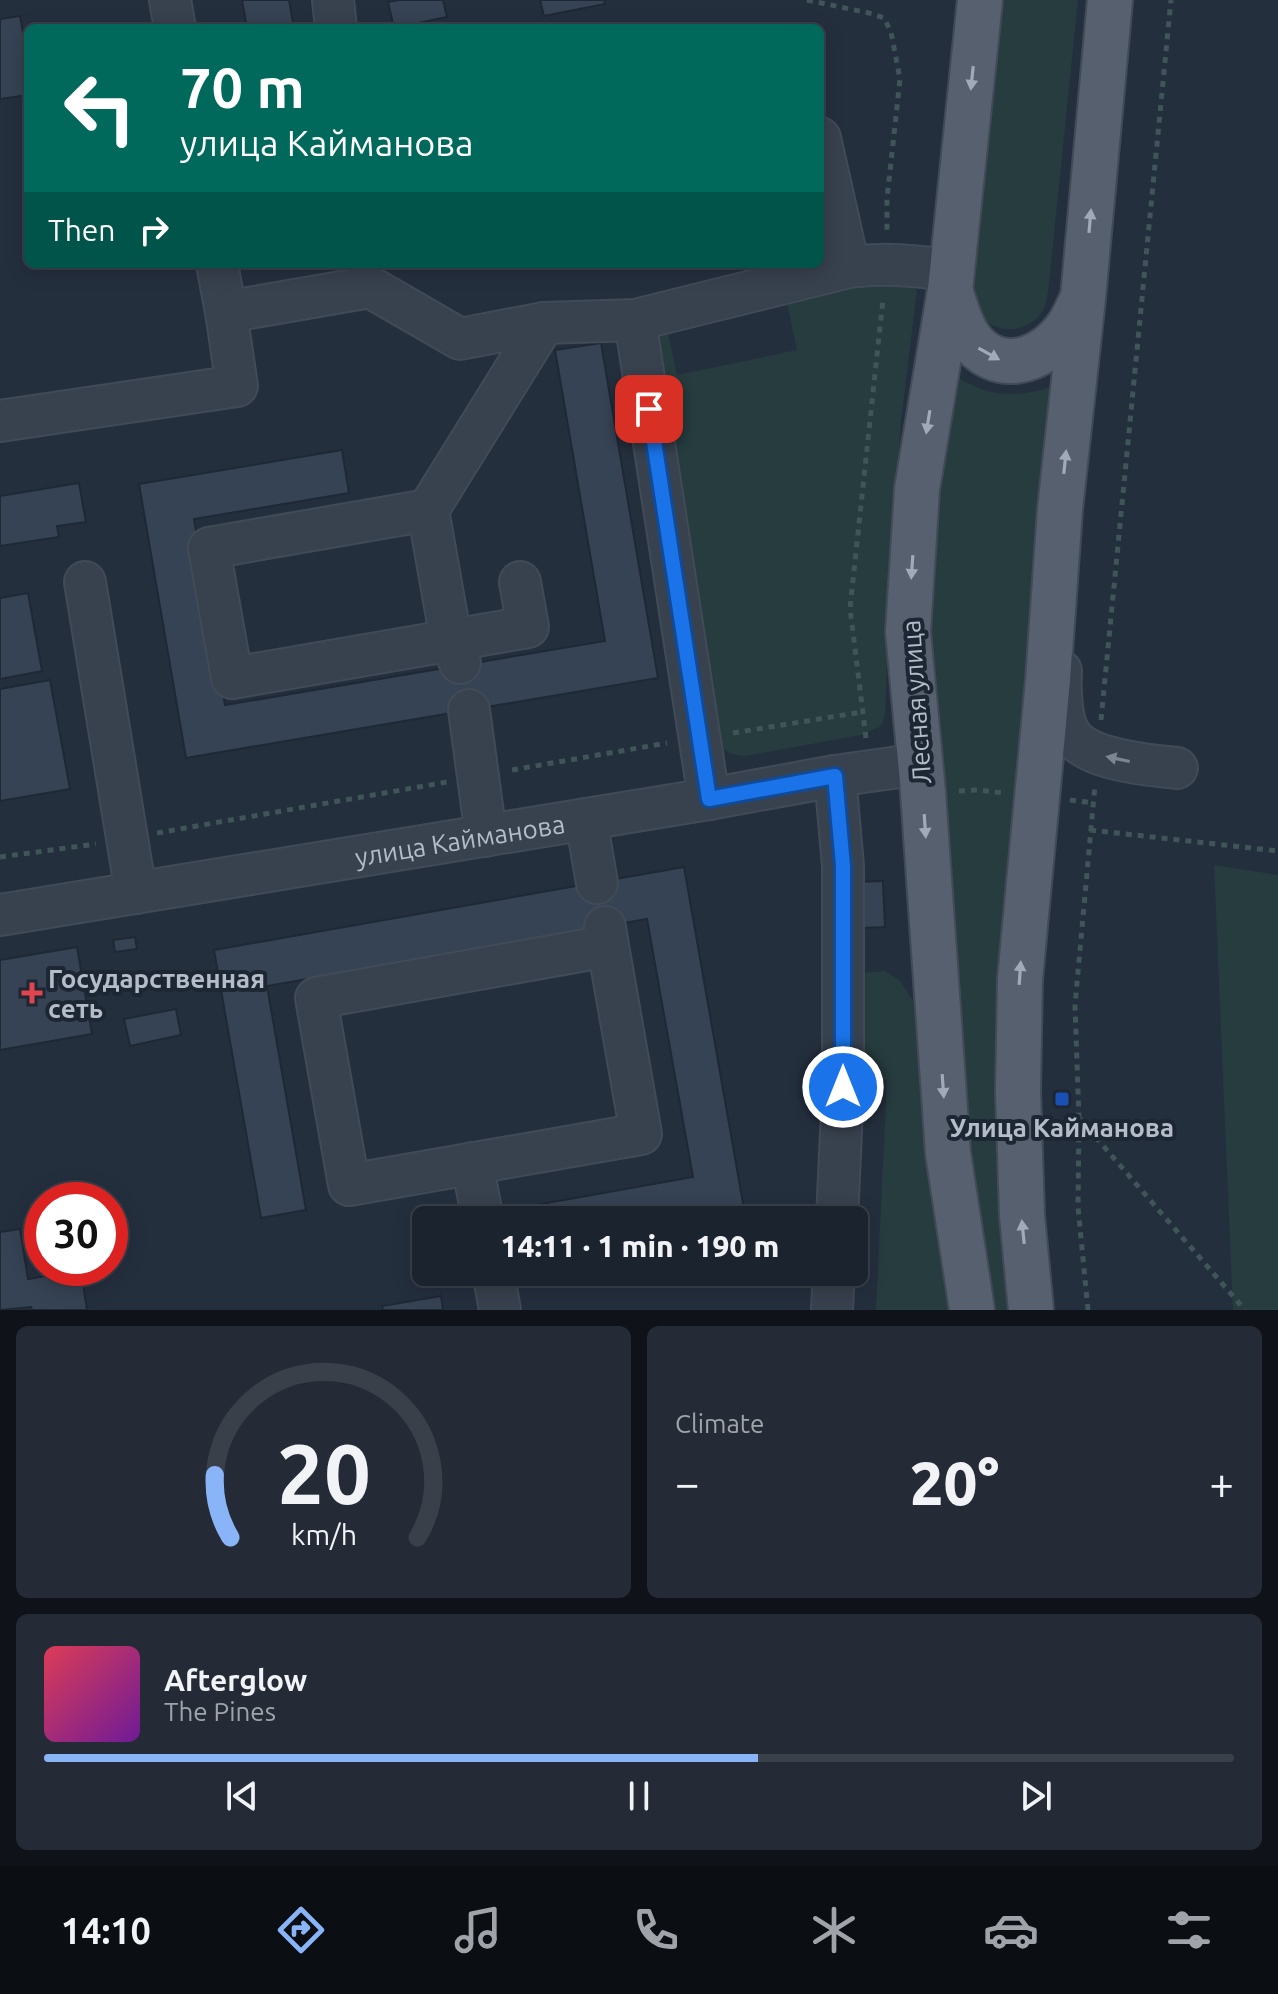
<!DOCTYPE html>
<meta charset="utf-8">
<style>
body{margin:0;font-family:Ubuntu,sans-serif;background:#242b36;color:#f1f3f6;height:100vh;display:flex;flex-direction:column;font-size:30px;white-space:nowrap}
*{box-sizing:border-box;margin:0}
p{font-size:26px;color:#a0a4aa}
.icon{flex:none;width:44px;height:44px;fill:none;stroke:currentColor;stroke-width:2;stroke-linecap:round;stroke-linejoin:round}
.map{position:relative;height:1310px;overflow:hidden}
.side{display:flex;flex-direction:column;gap:16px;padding:16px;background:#0f1319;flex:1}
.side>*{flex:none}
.hud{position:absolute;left:24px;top:24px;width:800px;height:244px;border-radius:12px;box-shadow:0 4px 20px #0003,0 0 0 2px #39404a;background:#00695c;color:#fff;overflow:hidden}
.speed{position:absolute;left:24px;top:1182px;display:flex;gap:16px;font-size:40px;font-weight:700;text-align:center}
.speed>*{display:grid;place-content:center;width:104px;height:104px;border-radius:50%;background:#1b232e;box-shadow:0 4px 20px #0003,0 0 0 2px #39404a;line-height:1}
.speed .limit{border:12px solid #d22;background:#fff;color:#111}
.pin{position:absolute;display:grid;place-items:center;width:68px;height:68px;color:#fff;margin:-34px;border-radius:16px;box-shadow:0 4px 12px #0006}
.me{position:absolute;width:88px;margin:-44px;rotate:0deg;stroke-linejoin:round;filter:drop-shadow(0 0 6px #0008)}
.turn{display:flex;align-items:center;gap:28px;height:168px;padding:0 24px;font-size:36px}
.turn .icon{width:104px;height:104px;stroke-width:2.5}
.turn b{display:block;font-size:56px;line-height:68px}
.then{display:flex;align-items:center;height:76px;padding:0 24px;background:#0003;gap:16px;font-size:30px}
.big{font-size:60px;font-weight:800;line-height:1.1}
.side .widget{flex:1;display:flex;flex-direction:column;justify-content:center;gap:12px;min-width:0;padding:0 28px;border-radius:12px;background:#242b36}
.side .dial{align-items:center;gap:0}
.dial svg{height:208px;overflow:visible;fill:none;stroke:#39404a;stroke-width:7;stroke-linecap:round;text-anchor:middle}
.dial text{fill:#f1f3f6;stroke:none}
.song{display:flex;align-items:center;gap:24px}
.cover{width:96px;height:96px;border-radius:12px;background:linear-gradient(135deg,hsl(350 70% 55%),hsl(280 70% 35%))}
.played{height:8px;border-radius:4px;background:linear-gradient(90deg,#8ab4f8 60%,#39404a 60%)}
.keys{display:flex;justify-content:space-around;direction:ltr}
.heat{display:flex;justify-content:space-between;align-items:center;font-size:44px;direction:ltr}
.side .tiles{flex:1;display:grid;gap:16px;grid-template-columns:1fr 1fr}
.widget:last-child{grid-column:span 2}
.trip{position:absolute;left:412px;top:1206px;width:456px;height:80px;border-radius:12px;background:#1b232e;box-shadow:0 4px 20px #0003,0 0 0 2px #39404a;font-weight:800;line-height:80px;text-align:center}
.tab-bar{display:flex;height:128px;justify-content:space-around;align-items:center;background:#0b0e12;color:#a0a4aa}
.tab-bar .icon{width:56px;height:56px}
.tab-bar .on{color:#8ab4f8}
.tab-bar b{font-size:36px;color:#f1f3f6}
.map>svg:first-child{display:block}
</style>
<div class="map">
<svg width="1278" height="1310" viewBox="0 0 1278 1310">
<rect width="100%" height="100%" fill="#242f3e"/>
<g fill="#263c3f">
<path d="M 999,0 L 1078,0 L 1050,274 C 1048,286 1048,302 1042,312 C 1030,332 996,336 982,316 C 977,309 975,300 971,292 Z"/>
<path d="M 910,280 L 917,291 L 901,421 L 890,574 L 885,716 L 881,726 L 861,735 L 745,756 C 734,755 727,753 718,745 L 652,330 L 666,324 L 677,375 L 797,350 L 784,289 Z"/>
<path d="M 948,371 C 986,397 1013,400 1057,385 L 1014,1310 L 994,1310 L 978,1211 L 961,1073 L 930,618 Z"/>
<path d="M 1214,865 L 1278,875 L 1278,1310 L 1233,1310 Z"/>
<path d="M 885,971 L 900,981 L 913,1001 L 927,1137 L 952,1310 L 876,1310 L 887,1080 L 854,1079 L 849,974 Z"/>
</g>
<g fill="#364354" stroke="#1f2835" stroke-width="2">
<path d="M 242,0 L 289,0 L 294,28 L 247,28 Z"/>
<path d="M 398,0 L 443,0 L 447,17 L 394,28 L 388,2 Z"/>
<path d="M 540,0 L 604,0 L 605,4 L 544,16 Z"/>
<path d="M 20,16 L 28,61 L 28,95 L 0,99 L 0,19 Z"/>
<path d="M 601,343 L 658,678 L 186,758 L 139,484 L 342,450 L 349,493 L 194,519 L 225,705 L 605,641 L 555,350 Z"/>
<path d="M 79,483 L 86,522 L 57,526 L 59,537 L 0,546 L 0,496 Z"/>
<path d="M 28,593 L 42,671 L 0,679 L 0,598 Z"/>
<path d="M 50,680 L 70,789 L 0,801 L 0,689 Z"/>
<path d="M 684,867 L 744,1209 L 682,1220 L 539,1220 L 536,1205 L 693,1177 L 647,919 L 267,986 L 306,1210 L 261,1218 L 214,950 Z"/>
<path d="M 883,881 L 885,927 L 859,928 L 857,882 Z"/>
<path d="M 135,937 L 137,949 L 115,952 L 113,940 Z"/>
<path d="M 77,947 L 92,1034 L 0,1050 L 0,960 Z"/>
<path d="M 176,1009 L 181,1035 L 130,1046 L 124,1019 Z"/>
<path d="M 20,1229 L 28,1279 L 81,1270 L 87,1310 L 32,1310 L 31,1307 L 0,1310 L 0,1232 Z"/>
<path d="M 441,1296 L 443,1310 L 383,1310 L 382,1306 Z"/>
</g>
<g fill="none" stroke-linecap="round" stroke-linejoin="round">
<g stroke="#414a57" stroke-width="44">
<g id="minor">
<path d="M 170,0 L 175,28"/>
<path d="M 333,0 L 336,28"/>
<path d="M 820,138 L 849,267"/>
<path d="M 217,264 L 226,312 L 370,287 L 460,339 L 544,323 L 635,320 L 849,267 C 884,262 917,265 952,271"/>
<path d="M 635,320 L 709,799"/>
<path d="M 0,421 L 237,386 L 226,312"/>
<path d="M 428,510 L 209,548 L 232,678 L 528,627 L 520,582"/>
<path d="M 85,582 L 136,893"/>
<path d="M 460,663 L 451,640 L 428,510 L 544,323"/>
<path d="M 1061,671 C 1060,685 1061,715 1067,728 C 1079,760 1148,765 1177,768"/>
<path d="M 469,710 L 486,836"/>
<path d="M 835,776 L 843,866 L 843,1087 L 837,1220"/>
<path d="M 586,819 L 597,883"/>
<path id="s1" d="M 0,915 L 709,799 L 835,776 L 920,764"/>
<path d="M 605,927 L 608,946 L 641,1134 L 349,1185 L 316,998 L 608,946"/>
<path d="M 472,1163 L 483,1220"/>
<path d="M 493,1272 L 500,1310"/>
<path d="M 832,1310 L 834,1272"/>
</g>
</g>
<g stroke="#414a57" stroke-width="48">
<g id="major">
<path d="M 950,290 C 955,305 959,322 968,336 C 995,377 1042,363 1067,328 C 1073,320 1077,309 1082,300"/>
<path d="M 972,1310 L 948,1153 L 923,792 L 908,632 L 917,489 L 950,290 L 980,0"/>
<path d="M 1031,1310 L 1022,1216 L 1018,1091 L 1020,979 L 1048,680 L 1060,509 L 1083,298 L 1110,0"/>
</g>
</g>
<g stroke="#3f5557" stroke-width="5" stroke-dasharray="6 6" stroke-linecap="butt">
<path d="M 807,0 L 869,13 L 884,18 L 891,32 L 900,79 L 887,199 L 887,233"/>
<path d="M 1101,720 L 1171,0"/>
<path d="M 733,733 L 862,712"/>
<path d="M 866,738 L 850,608 L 883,299"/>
<path d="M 512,770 L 667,743"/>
<path d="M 959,791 L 978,790 L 1004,793"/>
<path d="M 1070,800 L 1093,803"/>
<path d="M 1090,830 L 1278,851"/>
<path d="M 157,833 L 447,782"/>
<path d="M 0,857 L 96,844"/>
<path d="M 1080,1119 L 1245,1310"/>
<path d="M 1088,1310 L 1078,1207 L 1079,1119 L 1075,1005 L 1095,785"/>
</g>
<use href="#minor" stroke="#38414e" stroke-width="40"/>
<use href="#major" stroke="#56606e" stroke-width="44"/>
</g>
<defs><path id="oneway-solid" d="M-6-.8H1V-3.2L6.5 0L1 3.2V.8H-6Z" transform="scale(2)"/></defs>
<g fill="#a1aab7">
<use href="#oneway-solid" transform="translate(972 78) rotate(96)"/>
<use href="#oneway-solid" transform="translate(1090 221) rotate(-85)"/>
<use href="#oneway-solid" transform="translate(989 354) rotate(29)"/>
<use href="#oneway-solid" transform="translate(928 422) rotate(99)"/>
<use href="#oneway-solid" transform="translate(1065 462) rotate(-84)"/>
<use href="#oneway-solid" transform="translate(912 567) rotate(94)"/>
<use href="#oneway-solid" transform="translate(925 826) rotate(86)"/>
<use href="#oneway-solid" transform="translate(1020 973) rotate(-86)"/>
<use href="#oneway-solid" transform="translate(943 1086) rotate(86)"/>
<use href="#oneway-solid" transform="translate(1023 1232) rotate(-96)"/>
</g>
<use fill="#7c8592" href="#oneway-solid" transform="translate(1118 759) rotate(-168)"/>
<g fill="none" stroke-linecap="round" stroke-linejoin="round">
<g stroke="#114b97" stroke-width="20">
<path id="route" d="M 649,409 L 709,799 L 835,776 L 843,866 L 843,1087"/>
</g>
<use href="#route" stroke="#1a73e8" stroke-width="14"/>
</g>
<path fill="#e0444e" stroke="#1d2633" stroke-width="3" d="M28 981h8v8h8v8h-8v8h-8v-8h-8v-8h8z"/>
<rect fill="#1a4fb4" stroke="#1d2633" stroke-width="3" x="1054" y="1091" width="16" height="16" rx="4"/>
<g text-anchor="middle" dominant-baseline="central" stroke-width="8" stroke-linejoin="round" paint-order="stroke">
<g font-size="26" fill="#b4bcc9" stroke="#1d2633">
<text transform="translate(916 702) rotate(-94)">Лесная улица</text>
<text stroke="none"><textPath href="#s1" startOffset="466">улица Кайманова</textPath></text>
</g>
<g font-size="26" font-weight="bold" fill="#b4bcc9" stroke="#1d2633" text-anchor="start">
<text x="48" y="978">Государственная<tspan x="48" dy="30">сеть</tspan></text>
<text x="1062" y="1127" text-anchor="middle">Улица Кайманова</text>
</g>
</g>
</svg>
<div class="speed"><div class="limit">30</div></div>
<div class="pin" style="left:649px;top:409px;background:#d93025"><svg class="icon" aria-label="arrive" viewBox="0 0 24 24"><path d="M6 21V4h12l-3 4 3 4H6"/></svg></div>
<svg class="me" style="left:843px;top:1087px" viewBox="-20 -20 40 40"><circle r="17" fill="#1a73e8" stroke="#fff" stroke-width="3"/><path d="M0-11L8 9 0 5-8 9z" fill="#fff"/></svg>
<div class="trip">14:11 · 1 min · 190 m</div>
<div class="hud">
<div class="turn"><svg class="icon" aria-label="left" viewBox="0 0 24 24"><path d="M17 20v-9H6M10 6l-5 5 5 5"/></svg><div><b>70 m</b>улица Кайманова</div></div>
<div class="then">Then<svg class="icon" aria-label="right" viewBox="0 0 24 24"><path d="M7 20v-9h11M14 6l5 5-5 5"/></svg></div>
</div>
</div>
<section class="side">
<div class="tiles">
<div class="widget dial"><svg viewBox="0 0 100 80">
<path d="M14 69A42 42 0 1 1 86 69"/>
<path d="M14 69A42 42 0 0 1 8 45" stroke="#8ab4f8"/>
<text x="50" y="56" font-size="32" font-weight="700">20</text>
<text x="50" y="72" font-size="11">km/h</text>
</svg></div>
<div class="widget"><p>Climate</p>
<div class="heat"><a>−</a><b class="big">20°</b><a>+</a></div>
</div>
<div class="widget">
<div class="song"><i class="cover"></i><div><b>Afterglow</b><p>The Pines</p></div></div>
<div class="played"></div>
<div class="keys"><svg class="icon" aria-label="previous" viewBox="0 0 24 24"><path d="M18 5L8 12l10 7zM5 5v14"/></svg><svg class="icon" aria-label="pause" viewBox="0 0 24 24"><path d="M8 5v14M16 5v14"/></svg><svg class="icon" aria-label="next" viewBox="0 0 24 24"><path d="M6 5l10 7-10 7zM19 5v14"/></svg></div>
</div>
</div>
</section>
<nav class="tab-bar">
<b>14:10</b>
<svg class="icon on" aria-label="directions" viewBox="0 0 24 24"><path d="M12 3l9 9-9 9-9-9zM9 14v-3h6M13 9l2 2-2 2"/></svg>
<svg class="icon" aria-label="music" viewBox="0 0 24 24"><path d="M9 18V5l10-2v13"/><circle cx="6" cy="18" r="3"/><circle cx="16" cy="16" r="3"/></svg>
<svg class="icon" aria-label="phone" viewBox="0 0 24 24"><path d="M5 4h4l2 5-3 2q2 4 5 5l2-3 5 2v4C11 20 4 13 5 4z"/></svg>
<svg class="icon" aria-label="climate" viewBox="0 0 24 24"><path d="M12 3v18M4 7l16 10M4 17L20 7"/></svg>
<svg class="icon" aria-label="car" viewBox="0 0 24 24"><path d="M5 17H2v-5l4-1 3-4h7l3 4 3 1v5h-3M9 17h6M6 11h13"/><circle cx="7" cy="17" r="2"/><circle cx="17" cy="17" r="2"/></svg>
<svg class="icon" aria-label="filters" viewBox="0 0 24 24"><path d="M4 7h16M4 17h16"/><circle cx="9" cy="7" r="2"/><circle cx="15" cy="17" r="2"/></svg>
</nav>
